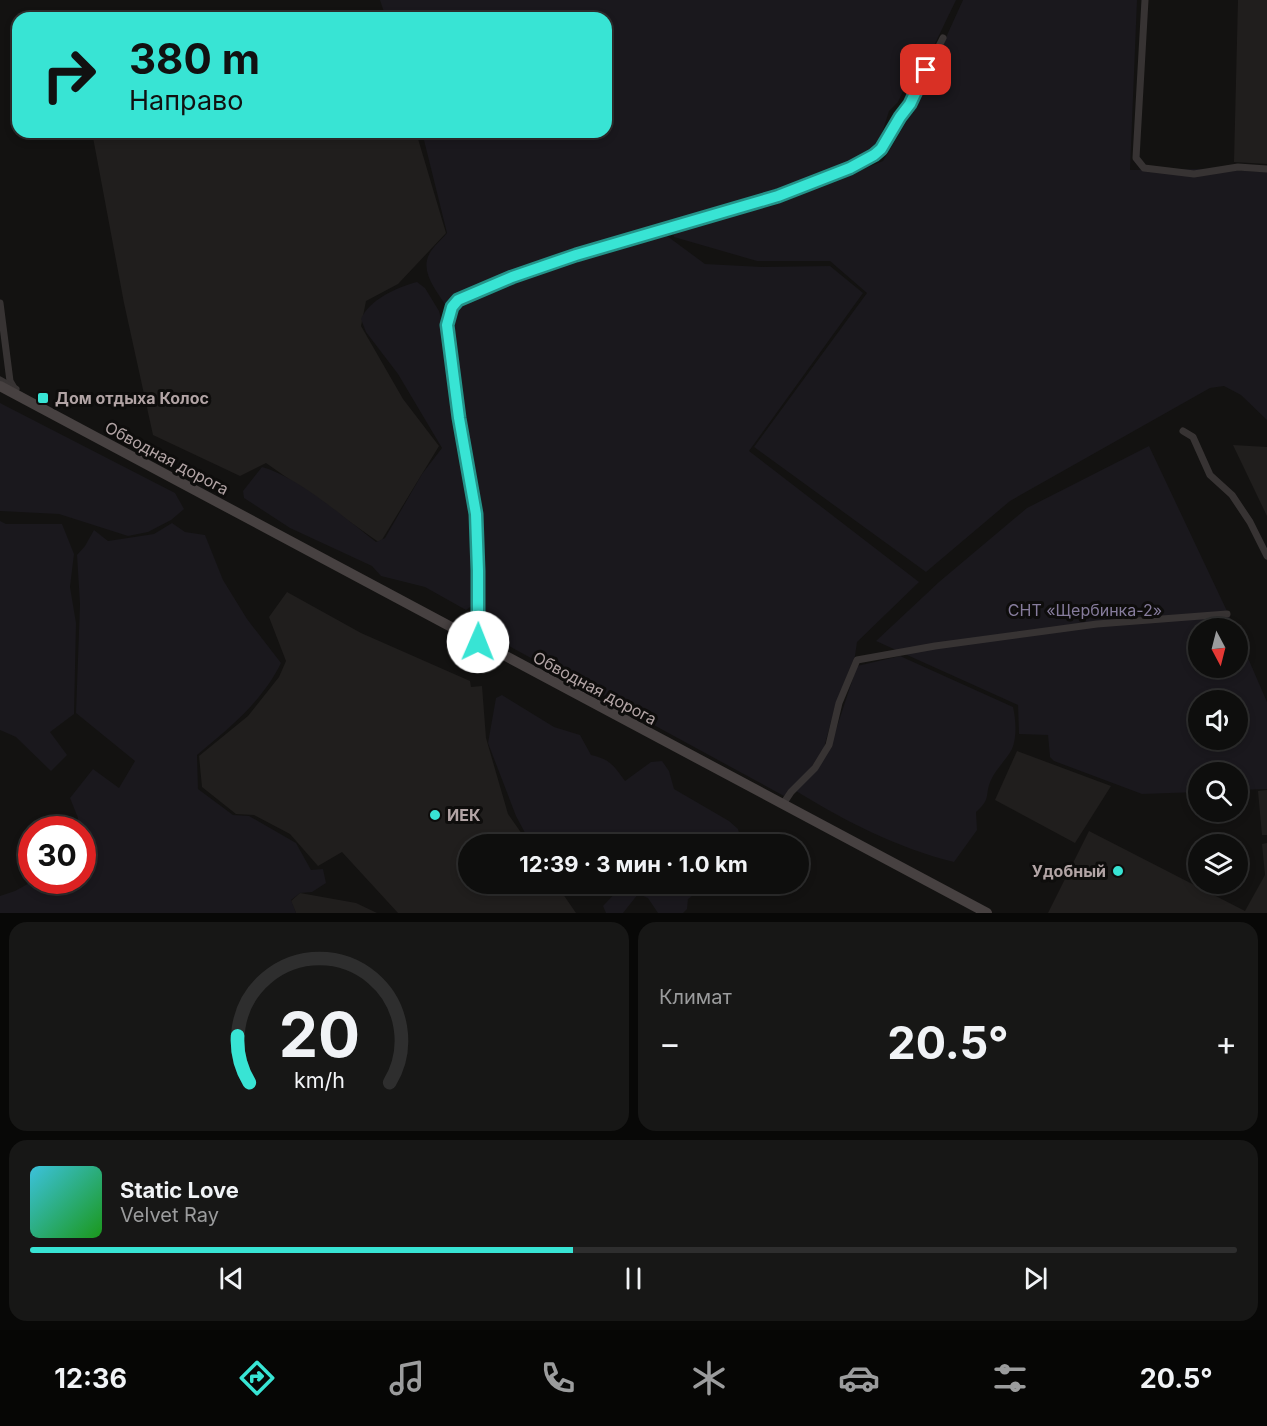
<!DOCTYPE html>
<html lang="ru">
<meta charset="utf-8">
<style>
body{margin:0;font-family:Inter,sans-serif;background:#171716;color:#f1f3f6;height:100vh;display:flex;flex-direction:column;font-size:22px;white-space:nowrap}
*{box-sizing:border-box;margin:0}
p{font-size:20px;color:#9b9c9d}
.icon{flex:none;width:33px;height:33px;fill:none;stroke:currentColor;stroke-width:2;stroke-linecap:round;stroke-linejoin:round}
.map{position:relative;height:913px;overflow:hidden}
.side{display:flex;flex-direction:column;gap:9px;padding:9px;background:#080807;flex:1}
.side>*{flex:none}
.guide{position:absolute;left:12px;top:12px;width:600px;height:126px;border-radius:18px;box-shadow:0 3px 9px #0003,0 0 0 2px #2e2e2e;background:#38e4d4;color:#111;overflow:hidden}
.needle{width:39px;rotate:173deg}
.tools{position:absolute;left:1188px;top:618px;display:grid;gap:12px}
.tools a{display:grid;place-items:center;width:60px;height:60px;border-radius:50%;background:#0e0e0d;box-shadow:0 3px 9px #0003,0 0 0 2px #2e2e2e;font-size:30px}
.speed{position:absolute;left:18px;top:816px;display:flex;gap:12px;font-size:30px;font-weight:700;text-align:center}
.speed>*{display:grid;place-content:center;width:78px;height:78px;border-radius:50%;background:#0e0e0d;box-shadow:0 3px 9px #0003,0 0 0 2px #2e2e2e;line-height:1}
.speed .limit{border:9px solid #d22;background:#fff;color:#111}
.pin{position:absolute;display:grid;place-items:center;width:51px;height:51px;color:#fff;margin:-26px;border-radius:12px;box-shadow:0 3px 9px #0006}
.me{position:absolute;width:66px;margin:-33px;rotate:1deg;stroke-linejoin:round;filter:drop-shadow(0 0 4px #0008)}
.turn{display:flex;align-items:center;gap:21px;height:126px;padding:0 18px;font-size:27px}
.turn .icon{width:78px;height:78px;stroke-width:2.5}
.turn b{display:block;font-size:42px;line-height:51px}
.big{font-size:45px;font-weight:700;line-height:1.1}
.side .tile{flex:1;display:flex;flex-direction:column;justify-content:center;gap:9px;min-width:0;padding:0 21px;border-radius:18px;background:#171716}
.side .dial{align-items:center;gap:0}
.dial svg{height:156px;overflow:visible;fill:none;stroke:#2e2e2e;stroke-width:7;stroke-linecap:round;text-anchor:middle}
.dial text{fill:#f1f3f6;stroke:none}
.song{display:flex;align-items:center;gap:18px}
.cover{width:72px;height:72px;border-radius:9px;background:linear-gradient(135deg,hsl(190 70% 55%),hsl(120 70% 35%))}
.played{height:6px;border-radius:3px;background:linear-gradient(90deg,#38e4d4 45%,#2e2e2e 45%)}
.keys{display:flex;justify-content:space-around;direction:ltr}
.heat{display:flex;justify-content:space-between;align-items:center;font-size:33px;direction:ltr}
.side .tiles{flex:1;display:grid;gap:9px;grid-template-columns:1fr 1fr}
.tile:last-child{grid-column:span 2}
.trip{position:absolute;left:458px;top:834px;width:351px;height:60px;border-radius:30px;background:#0e0e0d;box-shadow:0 3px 9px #0003,0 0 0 2px #2e2e2e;font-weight:700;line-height:60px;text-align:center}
.menu{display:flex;height:96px;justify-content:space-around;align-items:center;background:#060605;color:#9b9c9d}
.menu .icon{width:42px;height:42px}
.menu .current{color:#38e4d4}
.menu b{font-size:27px;color:#f1f3f6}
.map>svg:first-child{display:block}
</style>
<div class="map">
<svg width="1267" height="913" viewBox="0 0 1267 913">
<rect width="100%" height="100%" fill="#131211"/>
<g fill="#201e1d">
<path d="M 1238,0 L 1267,0 L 1267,164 L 1234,162 Z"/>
<path d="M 92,132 L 416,132 L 446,233 L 398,284 L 366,301 L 361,326 L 403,399 L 439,446 L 380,543 L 266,463 L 240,476 L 153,435 L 124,303 Z"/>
<path d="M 1233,445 L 1267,447 L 1267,516 Z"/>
<path d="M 287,592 L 361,633 L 470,681 L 471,687 L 482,686 L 486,738 L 508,814 L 529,844 L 468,844 L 468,884 L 556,884 L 576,913 L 398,913 L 342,852 L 318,866 L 290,834 L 254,815 L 236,814 L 202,787 L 199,756 L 248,716 L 279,677 L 286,661 L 269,617 Z"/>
<path d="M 1017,751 L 1111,786 L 1075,843 L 995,800 Z"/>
<path d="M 1267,790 L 1267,835 L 1262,835 L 1258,791 Z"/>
<path d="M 1089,831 L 1245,911 L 1265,875 L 1262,844 L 1267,843 L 1267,913 L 1048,913 Z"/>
<path d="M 300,893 L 356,903 L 377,913 L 296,913 L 291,901 Z"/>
</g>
<g fill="#1a181d" fill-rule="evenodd">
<path d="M 380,0 L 956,0 L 930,54 L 923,48 L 898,102 L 889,111 L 877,149 L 861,160 L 784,191 L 606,242 L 515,273 L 453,299 L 446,306 C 436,290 418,270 431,251 C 435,245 442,239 447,233 L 422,132 L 606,132 L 606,18 L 386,18 Z"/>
<path d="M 963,0 L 1137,0 L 1130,170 L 1207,169 L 1267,172 L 1267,420 L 1241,395 L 1224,386 L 1210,388 L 1010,501 L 926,572 L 754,447 L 867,293 L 830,261 L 757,261 L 674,237 L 672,228 L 772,206 L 883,161 L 913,110 Z"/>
<path d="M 663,233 L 705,264 L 762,267 L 830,266 L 863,293 L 749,451 L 919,582 L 857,642 L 855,656 L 836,703 L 824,748 L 811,768 L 784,796 L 496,639 L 487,631 L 489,615 L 482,607 L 479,518 L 451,337 C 451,326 451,311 461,303 C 470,296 485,292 495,288 C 550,265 606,249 663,233 Z"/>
<path d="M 417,282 L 425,288 L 439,311 L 447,341 L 458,438 L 472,527 L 473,605 L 466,610 L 425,587 L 381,576 L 372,566 L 290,528 L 244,498 L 243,491 L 262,467 C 298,477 346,519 376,542 L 385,538 L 422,474 L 442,448 L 398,374 L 366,332 L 361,319 C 369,300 397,287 417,282 Z"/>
<path d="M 0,403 L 175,493 L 184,509 L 171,520 L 148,532 L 128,536 L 59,514 L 0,511 Z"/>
<path d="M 1149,446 L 1235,628 L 1198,628 L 1198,668 L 1238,668 L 1238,635 L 1267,702 L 1267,789 L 1238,790 L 1238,772 L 1198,772 L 1198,792 L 1142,794 L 1054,761 L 1050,757 L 1048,735 L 1019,734 L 1018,705 L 876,641 L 939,582 L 1027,508 ZM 1198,700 L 1238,700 L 1238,740 L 1198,740 Z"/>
<path d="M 0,521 L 6,524 L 62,524 L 74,554 L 70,587 L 76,623 L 74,714 L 50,732 L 67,755 L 51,771 L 16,737 L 0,730 Z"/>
<path d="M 172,523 L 185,532 L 205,535 L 223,580 L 247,619 L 281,663 C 262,702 229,728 197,755 L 198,789 L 233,815 L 249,816 L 296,843 L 311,870 L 323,869 L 326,883 L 312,892 L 300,893 L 291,900 L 296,913 L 0,913 L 0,896 L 15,891 L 33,881 L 82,880 L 82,830 L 75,829 L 78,818 L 70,798 L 93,769 L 119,788 L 135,761 L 76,713 L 80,604 L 77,555 L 85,546 L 94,530 L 108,541 L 154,534 Z"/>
<path d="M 900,656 L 1013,707 C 1016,720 1017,737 1012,749 C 1006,760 996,769 991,780 C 984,796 992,798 976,812 L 977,830 L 954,862 C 897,848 845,821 796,791 L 817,770 L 829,751 L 857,666 Z"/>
<path d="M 502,695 L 554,727 L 580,735 L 591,755 C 610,759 614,766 625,781 L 651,762 L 662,761 L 669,771 L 674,789 L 729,821 L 738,829 L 742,844 L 531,844 L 516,816 L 488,743 L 496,698 Z"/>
<path d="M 624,884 L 708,884 L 688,899 L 687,909 L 683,913 L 658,913 L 648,898 L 638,894 L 623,913 L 606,913 L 603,906 Z"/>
</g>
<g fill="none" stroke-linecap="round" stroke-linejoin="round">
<g stroke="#373333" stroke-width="7">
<path d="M 1145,0 L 1136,158 L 1144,168 L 1194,174 L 1238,167 L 1267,169"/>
<path d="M 0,303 L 10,381 L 13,386"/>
<path d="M 0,380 L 16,389"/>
<path d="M 1183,431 L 1193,437 L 1210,475 L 1232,495 L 1250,522 L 1267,556"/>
<path d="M 478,642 L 478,571 L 475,514 L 459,418 L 447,325 L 452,307 L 458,300 L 512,277 L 576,255 L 778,196 L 866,160 L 881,149 L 900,117 L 910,104 L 943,38"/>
<path d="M 783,804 L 791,792 L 815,768 L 829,745 L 839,703 L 857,660 L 935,646 L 1097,624 L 1227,614"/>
</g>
<path stroke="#474141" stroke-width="10" d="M 0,386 L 987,913"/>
</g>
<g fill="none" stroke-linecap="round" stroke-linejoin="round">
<g stroke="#24948a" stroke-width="15">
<path id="route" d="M 478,642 L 478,571 L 476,514 L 459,418 L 447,325 L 452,307 L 458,300 L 512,277 L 576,255 L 778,196 L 850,168 L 874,155 L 881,149 L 900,117 L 910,104 L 926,70"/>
</g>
<use href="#route" stroke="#38e4d4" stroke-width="10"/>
</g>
<g fill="#38e4d4" stroke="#0e0d0c" stroke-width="2">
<rect x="37" y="392" width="12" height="12" rx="3"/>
<circle cx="435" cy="815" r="6"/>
<circle cx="1118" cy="871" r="6"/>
</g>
<g text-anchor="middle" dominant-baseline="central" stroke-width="6" stroke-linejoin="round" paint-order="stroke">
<g font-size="16" font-weight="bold" fill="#b2a4a5" stroke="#0e0d0c" text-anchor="start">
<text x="55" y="398">Дом отдыха Колос</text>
<text x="447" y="815">ИЕК</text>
<text x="1106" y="871" text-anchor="end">Удобный</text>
</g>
<g font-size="16" fill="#b2a4a5" stroke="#0e0d0c">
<text transform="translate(167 458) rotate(28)">Обводная дорога</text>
<text transform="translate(595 688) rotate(28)">Обводная дорога</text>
</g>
<g font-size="16" fill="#867c9c" stroke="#0e0d0c">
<text x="1085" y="610">СНТ «Щербинка-2»</text>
</g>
</g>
</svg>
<div class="tools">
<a><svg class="needle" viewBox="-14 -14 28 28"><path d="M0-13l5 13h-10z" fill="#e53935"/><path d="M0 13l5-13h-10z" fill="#9b9c9d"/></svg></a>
<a><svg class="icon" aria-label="sound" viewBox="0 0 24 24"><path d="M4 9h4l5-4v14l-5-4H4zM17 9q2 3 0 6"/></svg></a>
<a><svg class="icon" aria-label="search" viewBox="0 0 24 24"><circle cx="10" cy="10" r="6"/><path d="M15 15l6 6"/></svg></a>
<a><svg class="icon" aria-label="layers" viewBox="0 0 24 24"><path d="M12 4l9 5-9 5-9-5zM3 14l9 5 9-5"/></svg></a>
</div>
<div class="speed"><div class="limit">30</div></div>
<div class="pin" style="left:926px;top:70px;background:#d93025"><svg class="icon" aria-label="arrive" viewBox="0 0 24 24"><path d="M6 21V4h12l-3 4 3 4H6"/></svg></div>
<svg class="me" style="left:478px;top:642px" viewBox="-20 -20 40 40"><circle r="19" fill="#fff"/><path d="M0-13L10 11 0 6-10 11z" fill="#38e4d4"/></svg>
<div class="trip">12:39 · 3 мин · 1.0 km</div>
<div class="guide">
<div class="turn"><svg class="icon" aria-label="right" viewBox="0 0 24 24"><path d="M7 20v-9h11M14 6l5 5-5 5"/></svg><div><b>380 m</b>Направо</div></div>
</div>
</div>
<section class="side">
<div class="tiles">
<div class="tile dial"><svg viewBox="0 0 100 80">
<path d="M14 69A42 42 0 1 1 86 69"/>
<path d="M14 69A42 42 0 0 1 8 45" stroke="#38e4d4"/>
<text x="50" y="56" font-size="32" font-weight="700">20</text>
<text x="50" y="72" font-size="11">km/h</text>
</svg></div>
<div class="tile"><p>Климат</p>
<div class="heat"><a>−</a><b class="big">20.5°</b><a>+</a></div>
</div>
<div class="tile">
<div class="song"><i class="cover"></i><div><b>Static Love</b><p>Velvet Ray</p></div></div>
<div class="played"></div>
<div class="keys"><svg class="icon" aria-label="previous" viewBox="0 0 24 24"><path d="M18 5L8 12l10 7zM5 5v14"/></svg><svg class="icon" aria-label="pause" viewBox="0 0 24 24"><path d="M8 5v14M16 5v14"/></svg><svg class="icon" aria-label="next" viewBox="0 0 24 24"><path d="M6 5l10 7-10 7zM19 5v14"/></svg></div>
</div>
</div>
</section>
<nav class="menu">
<b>12:36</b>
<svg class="icon current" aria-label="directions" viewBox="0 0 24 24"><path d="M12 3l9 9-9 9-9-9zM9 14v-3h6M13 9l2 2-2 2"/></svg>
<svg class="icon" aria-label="music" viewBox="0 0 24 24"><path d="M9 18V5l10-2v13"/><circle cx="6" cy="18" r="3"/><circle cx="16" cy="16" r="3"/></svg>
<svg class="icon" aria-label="phone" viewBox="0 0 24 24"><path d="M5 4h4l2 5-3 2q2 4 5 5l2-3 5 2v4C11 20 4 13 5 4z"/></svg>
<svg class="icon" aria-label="climate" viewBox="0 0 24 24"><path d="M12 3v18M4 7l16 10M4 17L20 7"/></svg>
<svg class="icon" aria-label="car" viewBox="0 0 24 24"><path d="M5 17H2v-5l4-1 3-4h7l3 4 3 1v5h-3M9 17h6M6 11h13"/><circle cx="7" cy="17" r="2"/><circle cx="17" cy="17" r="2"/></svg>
<svg class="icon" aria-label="filters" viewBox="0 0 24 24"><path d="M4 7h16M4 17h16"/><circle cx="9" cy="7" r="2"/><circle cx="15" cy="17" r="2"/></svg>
<b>20.5°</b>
</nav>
